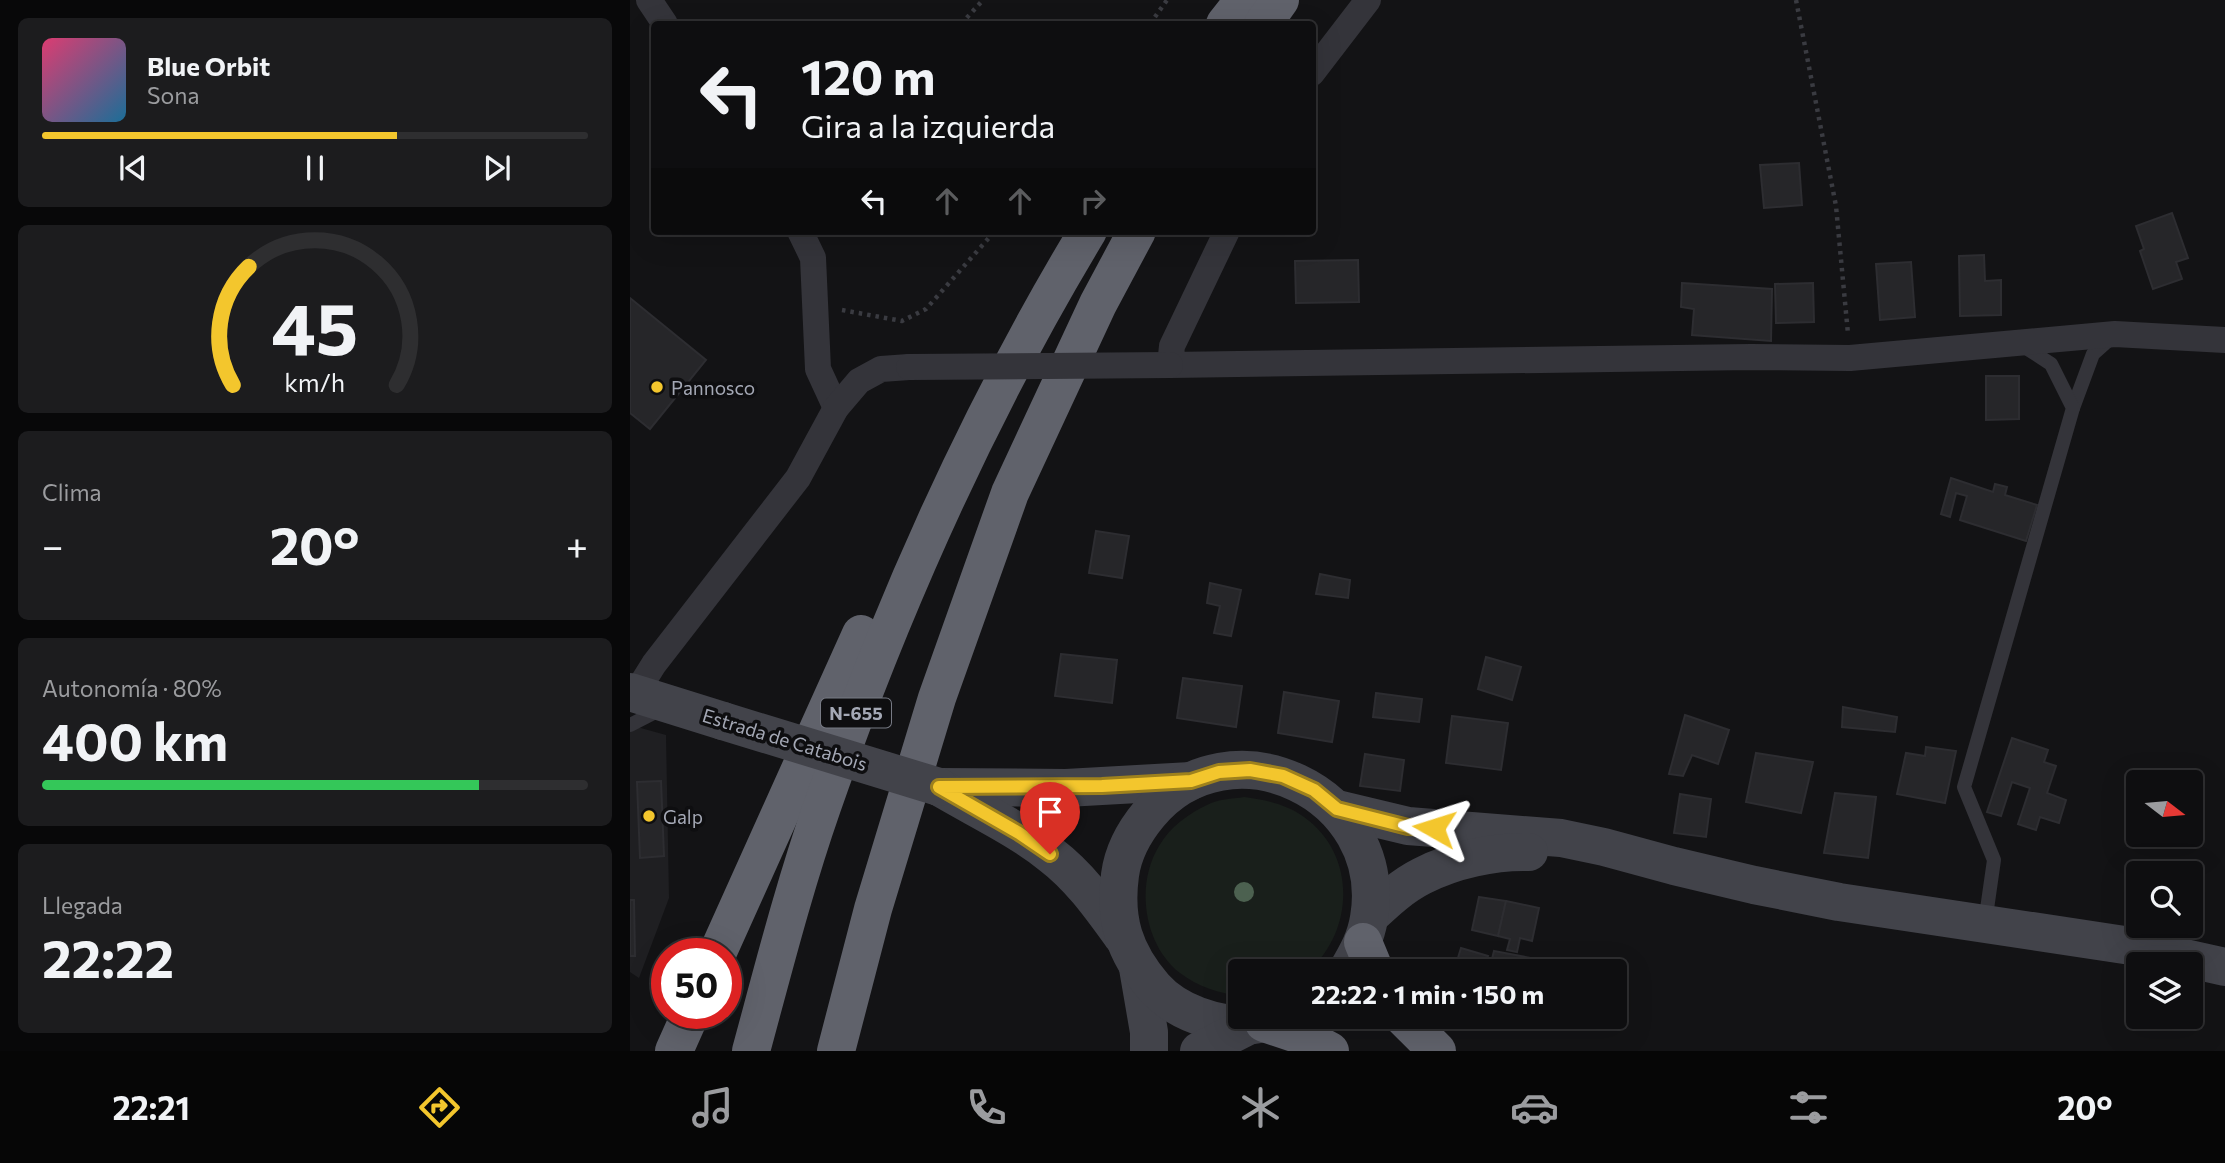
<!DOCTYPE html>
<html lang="es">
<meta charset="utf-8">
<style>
body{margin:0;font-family:Commissioner,sans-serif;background:#1c1c1e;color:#f1f3f6;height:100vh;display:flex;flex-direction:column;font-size:26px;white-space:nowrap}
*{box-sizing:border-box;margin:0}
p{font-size:23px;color:#9b9c9f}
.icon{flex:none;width:38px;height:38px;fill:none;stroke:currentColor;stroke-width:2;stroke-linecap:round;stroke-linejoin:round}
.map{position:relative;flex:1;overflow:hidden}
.sheet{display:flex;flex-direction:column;gap:18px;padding:18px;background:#080809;width:630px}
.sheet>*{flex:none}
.hud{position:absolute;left:21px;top:21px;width:665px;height:214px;border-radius:7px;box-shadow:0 7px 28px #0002,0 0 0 2px #2e2e30;background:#0e0e10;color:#f1f3f6;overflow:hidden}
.needle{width:46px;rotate:106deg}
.tools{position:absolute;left:1496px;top:770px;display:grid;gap:14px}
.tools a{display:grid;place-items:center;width:77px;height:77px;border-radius:7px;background:#0e0e10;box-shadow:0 7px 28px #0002,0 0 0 2px #2e2e30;font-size:35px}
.speed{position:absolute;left:21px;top:938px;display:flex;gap:14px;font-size:35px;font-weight:700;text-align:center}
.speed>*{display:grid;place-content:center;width:91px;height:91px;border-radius:50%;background:#0e0e10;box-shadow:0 7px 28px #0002,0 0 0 2px #2e2e30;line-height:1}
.speed .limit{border:10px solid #d22;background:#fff;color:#111}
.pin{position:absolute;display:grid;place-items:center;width:60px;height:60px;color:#fff;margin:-72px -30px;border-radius:50% 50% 50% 0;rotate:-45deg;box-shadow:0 0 7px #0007}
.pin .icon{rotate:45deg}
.me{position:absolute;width:77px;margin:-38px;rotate:276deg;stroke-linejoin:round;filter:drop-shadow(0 0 5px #0008)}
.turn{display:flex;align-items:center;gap:24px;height:147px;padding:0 35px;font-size:32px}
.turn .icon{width:91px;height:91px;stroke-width:2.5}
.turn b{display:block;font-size:49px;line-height:60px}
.lanes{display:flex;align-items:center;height:66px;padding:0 35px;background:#0003;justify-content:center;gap:35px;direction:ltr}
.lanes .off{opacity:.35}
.big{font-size:52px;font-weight:700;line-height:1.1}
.sheet .widget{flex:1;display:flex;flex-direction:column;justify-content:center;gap:10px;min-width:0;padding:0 24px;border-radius:10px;background:#1c1c1e}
.sheet .dial{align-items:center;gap:0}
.dial svg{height:182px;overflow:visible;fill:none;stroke:#2e2e30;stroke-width:7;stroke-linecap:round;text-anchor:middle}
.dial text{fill:#f1f3f6;stroke:none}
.song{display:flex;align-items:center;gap:21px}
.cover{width:84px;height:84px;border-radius:10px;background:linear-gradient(135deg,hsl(340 70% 55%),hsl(200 70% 35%))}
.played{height:7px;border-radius:4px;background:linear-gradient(90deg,#f3c62d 65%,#2e2e30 65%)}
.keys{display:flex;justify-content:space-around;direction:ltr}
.heat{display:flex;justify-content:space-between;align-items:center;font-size:38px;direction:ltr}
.charge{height:10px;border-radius:5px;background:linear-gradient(90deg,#34c759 80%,#2e2e30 0)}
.trip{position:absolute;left:598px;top:959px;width:399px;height:70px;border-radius:7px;background:#0e0e10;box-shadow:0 7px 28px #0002,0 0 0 2px #2e2e30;font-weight:700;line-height:70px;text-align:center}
.tab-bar{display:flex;height:112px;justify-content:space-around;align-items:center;background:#060606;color:#9b9c9f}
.tab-bar .icon{width:49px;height:49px}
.tab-bar .selected{color:#f3c62d}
.tab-bar b{font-size:32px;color:#f1f3f6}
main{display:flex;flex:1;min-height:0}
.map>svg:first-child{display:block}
</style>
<main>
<section class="sheet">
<div class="widget">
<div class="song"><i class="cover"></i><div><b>Blue Orbit</b><p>Sona</p></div></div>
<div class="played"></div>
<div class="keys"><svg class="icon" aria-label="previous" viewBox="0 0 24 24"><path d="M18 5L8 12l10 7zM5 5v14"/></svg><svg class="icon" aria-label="pause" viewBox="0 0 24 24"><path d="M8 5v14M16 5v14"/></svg><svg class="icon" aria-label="next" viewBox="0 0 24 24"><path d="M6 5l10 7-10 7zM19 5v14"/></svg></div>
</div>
<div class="widget dial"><svg viewBox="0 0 100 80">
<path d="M14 69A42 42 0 1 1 86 69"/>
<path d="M14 69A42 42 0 0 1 21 17" stroke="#f3c62d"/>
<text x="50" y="56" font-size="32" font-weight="700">45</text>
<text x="50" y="72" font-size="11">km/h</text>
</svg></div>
<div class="widget"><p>Clima</p>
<div class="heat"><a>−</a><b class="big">20°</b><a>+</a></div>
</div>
<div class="widget"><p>Autonomía · 80%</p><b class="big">400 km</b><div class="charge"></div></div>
<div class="widget"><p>Llegada</p><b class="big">22:22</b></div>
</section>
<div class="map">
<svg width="1595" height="1051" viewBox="0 0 1595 1051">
<rect width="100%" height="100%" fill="#131315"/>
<path fill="#1f1f22" d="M 0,725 L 36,735 L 39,898 L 9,978 L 0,972 Z"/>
<path fill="#191f1b" d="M 614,797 C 636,800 656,804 674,817 C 727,855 724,930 679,971 L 611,971 L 610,997 C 588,992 568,987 550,973 C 514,945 505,885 529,846 C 540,827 558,814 577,805 C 588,799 602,799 614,797 Z"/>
<g fill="#262629" stroke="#2d2d31" stroke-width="2">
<path d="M 1169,163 L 1172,205 L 1134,208 L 1130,165 Z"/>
<path d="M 1542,213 L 1558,258 L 1546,262 L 1552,279 L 1523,289 L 1510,251 L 1514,249 L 1506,226 Z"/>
<path d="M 1354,255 L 1355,281 L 1371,280 L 1371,315 L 1330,316 L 1329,256 Z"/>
<path d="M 728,260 L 729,302 L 666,303 L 665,261 Z"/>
<path d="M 1281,262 L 1285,317 L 1250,320 L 1246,264 Z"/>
<path d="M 1052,283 L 1142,289 L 1141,341 L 1062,335 L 1064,309 L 1051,307 Z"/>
<path d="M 1183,283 L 1184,322 L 1146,323 L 1145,284 Z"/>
<path d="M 0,298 L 76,360 L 20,429 L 0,413 Z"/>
<path d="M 1356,376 L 1389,376 L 1389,419 L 1356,420 Z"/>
<path d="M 1321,478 L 1363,492 L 1365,484 L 1377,487 L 1375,495 L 1407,505 L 1396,541 L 1330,520 L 1337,496 L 1326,493 L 1320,517 L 1311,514 Z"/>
<path d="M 466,531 L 499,536 L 492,578 L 459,573 Z"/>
<path d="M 690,574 L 720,580 L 718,598 L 686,594 Z"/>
<path d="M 580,583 L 611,590 L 601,636 L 584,633 L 590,606 L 577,603 Z"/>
<path d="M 431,654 L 487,660 L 482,703 L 425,696 Z"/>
<path d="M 856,657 L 891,667 L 882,700 L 848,689 Z"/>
<path d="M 553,678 L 612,686 L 606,727 L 547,718 Z"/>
<path d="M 654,692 L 709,701 L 702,742 L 648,733 Z"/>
<path d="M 746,693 L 792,699 L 789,722 L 743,717 Z"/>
<path d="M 1213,707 L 1267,717 L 1265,732 L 1212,727 Z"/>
<path d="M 1055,715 L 1099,730 L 1088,764 L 1062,755 L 1053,776 L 1039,774 Z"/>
<path d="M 822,716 L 878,723 L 871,770 L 816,763 Z"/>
<path d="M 1382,738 L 1418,750 L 1414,762 L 1426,766 L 1417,793 L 1436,800 L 1429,823 L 1410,817 L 1406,830 L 1388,824 L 1400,788 L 1382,782 L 1371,816 L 1357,812 Z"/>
<path d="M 1296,747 L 1326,751 L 1315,803 L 1267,794 L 1276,753 L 1295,756 Z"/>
<path d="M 1126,753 L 1183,762 L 1171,813 L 1116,802 Z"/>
<path d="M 735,754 L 774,760 L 770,791 L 730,786 Z"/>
<path d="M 31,781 L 34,856 L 10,858 L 7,782 Z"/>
<path d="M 1205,793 L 1246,797 L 1238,858 L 1194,853 Z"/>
<path d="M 1050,794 L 1081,799 L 1076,837 L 1044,833 Z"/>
<path d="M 849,897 L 876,901 L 868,936 L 842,930 Z"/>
<path d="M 0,900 L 4,900 L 5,956 L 0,956 Z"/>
<path d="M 876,901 L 909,908 L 902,941 L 890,938 L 887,952 L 877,950 L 880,939 L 868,936 Z"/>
<path d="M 831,948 L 858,956 L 854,971 L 824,971 Z"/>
<path d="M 864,951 L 906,959 L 902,971 L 859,971 Z"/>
</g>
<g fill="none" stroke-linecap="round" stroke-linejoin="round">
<g stroke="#3a3b41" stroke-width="4.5" stroke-dasharray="3.5 5" stroke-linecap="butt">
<path d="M 1166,0 L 1206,206 L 1218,334"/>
<path d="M 331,24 L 353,0"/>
<path d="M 520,24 L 537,0"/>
<path d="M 212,310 L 272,321 L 296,309 L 365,231"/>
</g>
<g stroke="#34343a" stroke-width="14">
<path d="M 1443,408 L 1463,354 L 1482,337"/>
<path d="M 0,725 L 33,708"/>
<path d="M 1355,923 L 1364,860 L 1334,787 L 1443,408 L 1421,364 L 1390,344"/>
</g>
<g stroke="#34343a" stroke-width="26">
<path d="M 19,0 L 35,24"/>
<path d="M 682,73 L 738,0"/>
<path d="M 170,231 L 183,258 L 188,369 L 206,408"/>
<path d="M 597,231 L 542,346 L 540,365 L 1121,357 L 1220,358 L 1485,334 L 1595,340"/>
<path d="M 6,693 L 24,664 L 168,478 L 206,408 L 229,381 L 251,369 L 279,367"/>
</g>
<g stroke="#42434a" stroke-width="38">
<path d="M 0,692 L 93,721"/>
<path d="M 309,787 L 436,788 L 561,781"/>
<path d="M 309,787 C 346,809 387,828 421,855 C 450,877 471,907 492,936"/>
<path d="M 707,809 L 778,826 L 931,838 L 974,847 L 1044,866 L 1124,885 L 1209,902 L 1501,946 L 1595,967"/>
<path d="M 740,916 C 756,901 772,886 792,876 C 823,860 864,851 899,852"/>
<path d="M 508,968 L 519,1032 L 519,1051"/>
<path d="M 656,1017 C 644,1020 632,1025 620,1025 C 586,1025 547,1013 524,987 C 494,952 484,920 490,875 C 493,852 504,832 519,814 C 600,717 760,793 739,918 C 736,938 727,954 717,971"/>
<path d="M 569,1051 L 620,1025"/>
</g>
<g stroke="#60626b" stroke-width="38">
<path d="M 595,24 L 614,0"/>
<path d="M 633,24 L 650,0"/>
<path d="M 733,942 L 745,971"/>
<path d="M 87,954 L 231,634"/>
<path d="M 773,1017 L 807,1051"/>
<path d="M 634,1023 L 670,1035 L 700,1051"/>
<path d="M 44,1051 L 61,1013"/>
<path d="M 121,1051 C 143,970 164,887 192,807 C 262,606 348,413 458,231"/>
<path d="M 206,1051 L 243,909 L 307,698 L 380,493 L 468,304 L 507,231"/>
</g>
<path stroke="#34343a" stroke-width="26" d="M 279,367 L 540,365"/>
<path stroke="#42434a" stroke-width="38" d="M 93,721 L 309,787"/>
</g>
<circle fill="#4c6150" cx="614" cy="892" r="10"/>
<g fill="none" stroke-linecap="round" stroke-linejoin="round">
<g stroke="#9e811d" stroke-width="18">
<path id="route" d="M 420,854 L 389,833 L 309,787 L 472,786 L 561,781 L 589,772 L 620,770 L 653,776 L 684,790 L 707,809 L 778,827 L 804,828"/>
</g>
<use href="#route" stroke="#f3c62d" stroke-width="12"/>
</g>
<g fill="#f3c62d" stroke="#0e0e10" stroke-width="2.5">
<circle cx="27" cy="387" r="7"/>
<circle cx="19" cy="816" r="7"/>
</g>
<g text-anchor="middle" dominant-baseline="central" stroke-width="7" stroke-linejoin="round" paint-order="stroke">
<rect fill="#0e0e10" stroke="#777a84" stroke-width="2" x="191" y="698.5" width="70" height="29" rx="5"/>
<g font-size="18" font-weight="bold" fill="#a4a8b5">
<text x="226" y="713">N-655</text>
</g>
<g font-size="19" fill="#a4a8b5" stroke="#0e0e10" text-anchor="start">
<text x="41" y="387">Pannosco</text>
<text x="33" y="816">Galp</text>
</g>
<g font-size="19" fill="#a4a8b5" stroke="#0e0e10">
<text transform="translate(155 739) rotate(17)">Estrada de Catabois</text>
</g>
</g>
</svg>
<div class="tools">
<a><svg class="needle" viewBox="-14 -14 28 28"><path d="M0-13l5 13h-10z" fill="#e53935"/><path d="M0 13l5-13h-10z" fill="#9b9c9f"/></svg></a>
<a><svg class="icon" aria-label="search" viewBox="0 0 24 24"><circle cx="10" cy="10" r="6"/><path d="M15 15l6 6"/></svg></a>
<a><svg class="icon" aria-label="layers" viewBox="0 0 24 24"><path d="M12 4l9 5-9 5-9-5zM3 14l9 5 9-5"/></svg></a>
</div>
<div class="speed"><div class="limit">50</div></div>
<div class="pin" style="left:420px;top:854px;background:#d93025"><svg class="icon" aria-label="arrive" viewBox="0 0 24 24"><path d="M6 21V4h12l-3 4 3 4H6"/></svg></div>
<svg class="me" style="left:804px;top:828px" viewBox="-20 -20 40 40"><path d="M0-17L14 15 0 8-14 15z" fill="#f3c62d" stroke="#fff" stroke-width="4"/></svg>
<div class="trip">22:22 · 1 min · 150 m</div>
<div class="hud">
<div class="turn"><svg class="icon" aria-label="left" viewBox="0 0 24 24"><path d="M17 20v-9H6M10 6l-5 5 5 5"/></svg><div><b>120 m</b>Gira a la izquierda</div></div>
<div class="lanes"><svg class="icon" aria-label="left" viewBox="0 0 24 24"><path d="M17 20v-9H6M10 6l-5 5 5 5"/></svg><svg class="icon off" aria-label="ahead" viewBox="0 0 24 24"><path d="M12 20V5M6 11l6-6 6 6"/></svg><svg class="icon off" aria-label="ahead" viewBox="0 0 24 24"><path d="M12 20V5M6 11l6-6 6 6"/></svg><svg class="icon off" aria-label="right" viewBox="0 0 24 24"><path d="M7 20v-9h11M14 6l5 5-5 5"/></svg></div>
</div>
</div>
</main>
<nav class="tab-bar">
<b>22:21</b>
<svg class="icon selected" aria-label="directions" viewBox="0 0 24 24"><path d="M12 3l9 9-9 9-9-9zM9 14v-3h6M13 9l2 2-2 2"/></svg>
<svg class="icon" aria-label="music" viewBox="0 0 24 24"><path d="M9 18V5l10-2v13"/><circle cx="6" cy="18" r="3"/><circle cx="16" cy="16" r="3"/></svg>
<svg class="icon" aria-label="phone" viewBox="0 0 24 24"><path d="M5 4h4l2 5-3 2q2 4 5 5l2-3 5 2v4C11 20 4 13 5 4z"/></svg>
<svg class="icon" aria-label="climate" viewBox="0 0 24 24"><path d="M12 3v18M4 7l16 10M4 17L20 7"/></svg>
<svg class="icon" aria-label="car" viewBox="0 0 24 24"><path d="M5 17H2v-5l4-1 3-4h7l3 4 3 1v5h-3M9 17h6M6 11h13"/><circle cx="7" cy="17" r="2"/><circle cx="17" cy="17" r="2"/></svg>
<svg class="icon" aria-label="filters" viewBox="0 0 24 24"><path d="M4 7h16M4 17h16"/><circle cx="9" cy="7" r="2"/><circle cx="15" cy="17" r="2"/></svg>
<b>20°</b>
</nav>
